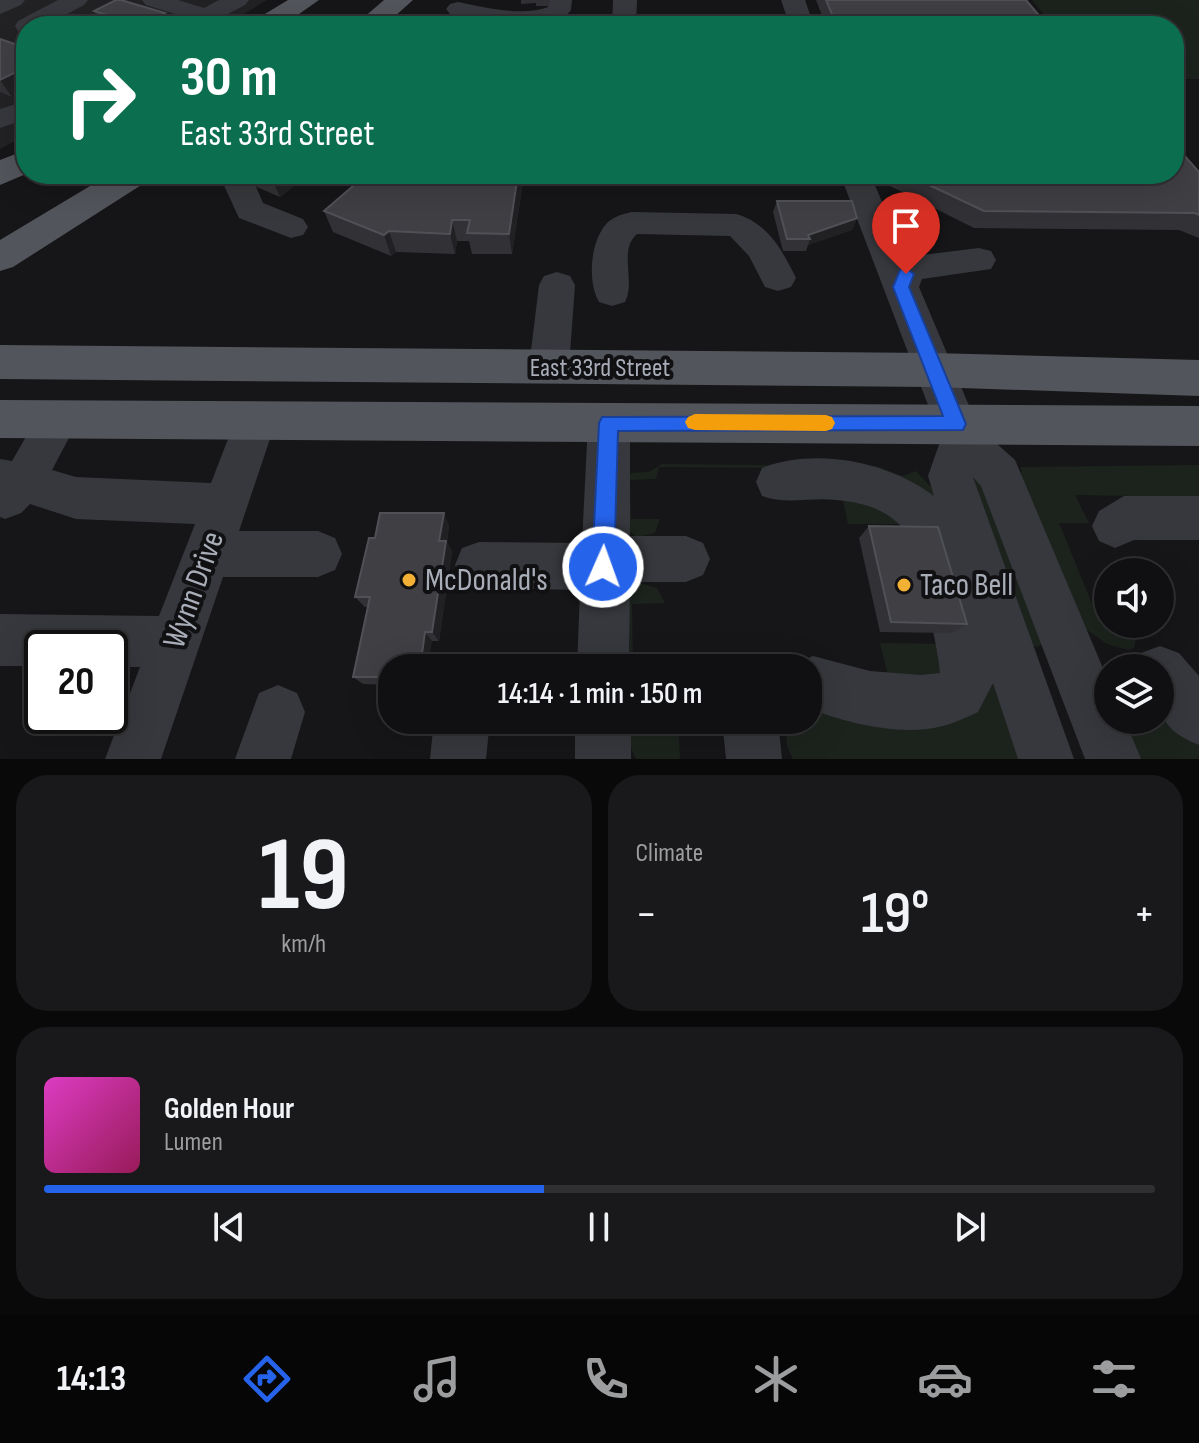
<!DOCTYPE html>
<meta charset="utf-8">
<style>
body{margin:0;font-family:"Sofia Sans Condensed",sans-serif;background:#19191b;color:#f1f3f6;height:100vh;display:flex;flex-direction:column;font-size:30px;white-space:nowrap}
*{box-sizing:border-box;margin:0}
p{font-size:26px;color:#9c9d9f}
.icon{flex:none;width:44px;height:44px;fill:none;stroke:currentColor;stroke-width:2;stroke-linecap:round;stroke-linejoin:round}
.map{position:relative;height:759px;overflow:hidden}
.panel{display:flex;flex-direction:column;gap:16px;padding:16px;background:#09090a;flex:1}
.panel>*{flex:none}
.banner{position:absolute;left:16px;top:16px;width:1168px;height:168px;border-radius:32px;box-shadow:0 8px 32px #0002,0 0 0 2px #303032;background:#0b6e4f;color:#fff;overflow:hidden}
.fabs{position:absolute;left:1094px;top:558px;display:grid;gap:16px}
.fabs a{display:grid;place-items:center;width:80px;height:80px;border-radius:50%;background:#101012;box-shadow:0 8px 32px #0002,0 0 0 2px #303032;font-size:40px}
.speed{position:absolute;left:24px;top:630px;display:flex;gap:16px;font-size:40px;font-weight:700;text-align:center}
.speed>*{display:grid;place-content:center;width:104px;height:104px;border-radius:50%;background:#101012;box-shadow:0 8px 32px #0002,0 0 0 2px #303032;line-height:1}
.speed .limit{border:4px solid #111;border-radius:12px;background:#fff;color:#111}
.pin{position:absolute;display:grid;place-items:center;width:68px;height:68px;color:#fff;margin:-82px -34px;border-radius:50% 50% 50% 0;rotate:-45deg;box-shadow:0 0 8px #0007}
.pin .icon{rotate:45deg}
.me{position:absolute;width:88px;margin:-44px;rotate:2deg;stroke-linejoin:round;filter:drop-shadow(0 0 6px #0008)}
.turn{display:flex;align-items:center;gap:28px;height:168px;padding:0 32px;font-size:36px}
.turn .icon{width:104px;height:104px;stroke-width:2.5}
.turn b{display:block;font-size:56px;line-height:68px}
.big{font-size:60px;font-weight:600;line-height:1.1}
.panel .widget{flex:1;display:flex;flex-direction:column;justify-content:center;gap:12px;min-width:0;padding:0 28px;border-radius:32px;background:#19191b}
.panel .dial{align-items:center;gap:0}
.dial b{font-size:104px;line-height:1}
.song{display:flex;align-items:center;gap:24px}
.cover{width:96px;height:96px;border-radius:12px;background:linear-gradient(135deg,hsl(310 70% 55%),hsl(330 70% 35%))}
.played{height:8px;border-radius:4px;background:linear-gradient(90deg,#2563eb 45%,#303032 45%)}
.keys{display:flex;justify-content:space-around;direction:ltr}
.heat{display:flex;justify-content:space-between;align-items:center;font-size:44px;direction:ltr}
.panel .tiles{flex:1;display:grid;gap:16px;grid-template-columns:1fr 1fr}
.widget:last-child{grid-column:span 2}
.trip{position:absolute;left:378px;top:654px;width:444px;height:80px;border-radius:32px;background:#101012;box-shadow:0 8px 32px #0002,0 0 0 2px #303032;font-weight:600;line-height:80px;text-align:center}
.dock{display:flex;height:128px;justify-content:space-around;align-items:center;background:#060607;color:#9c9d9f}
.dock .icon{width:56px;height:56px}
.dock .on{color:#2563eb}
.dock b{font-size:36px;color:#f1f3f6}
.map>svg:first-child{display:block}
</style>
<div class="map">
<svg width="1199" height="759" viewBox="0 0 1199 759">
<rect width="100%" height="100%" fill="#161618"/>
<path fill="#222225" d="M 0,0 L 267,0 L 224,26 L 26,26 L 26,135 L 0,149 Z"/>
<g fill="#1c231d">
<path d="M 1032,0 L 1199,0 L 1199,79 L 1174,79 L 1174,26 L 1053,26 Z"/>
<path d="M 662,464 L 876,466 L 902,476 L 916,471 L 932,488 L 1018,759 L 793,759 C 785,745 783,733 794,720 L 808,720 L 808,714 L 965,712 L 936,519 L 814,468 L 659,467 L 656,479 L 630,480 L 631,519 L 660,519 L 655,533 L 636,537 L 629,531 L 627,483 L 631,473 L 649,472 Z"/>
<path d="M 1199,465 L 1199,497 L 1075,495 L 1089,523 L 1059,523 L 1100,623 L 1128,624 L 1137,634 L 1134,648 L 1128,650 L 1107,644 L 1086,629 L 1022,479 L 1021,467 Z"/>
<path d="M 973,476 L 979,478 L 1042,644 L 1037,647 L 1029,644 Z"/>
<path d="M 841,491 L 915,524 L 848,524 Z"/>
<path d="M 637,582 L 657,588 L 665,603 L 632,604 L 633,668 L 630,668 L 629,587 Z"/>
<path d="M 880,643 L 949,644 L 950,674 L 890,684 Z"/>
<path d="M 1160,702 L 1170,707 L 1199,735 L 1199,759 L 1135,759 L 1124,720 L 1160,720 Z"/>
<path d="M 631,720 L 678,720 L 680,759 L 636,759 L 631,748 Z"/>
</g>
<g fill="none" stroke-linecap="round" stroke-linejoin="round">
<g fill="#37383d" fill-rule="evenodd">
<path d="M 0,0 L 25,0 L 21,5 L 0,14 Z"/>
<path d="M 58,0 L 88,0 L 84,5 L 45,26 L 26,26 L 26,33 L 18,31 L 15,26 L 18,21 Z"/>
<path d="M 142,0 L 178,0 L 204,8 L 219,0 L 249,0 L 245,5 L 205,26 L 175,26 L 185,17 L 146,5 Z"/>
<path d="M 548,0 L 572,0 L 571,10 C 552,36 485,21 458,16 L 450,14 L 446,9 L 450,4 L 458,2 C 484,7 522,17 548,7 Z"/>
<path d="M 613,0 L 637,0 L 636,26 L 612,26 Z"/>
<path d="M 781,0 L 805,0 L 814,26 L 790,26 Z"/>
<path d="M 26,101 L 26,119 L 0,128 L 0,109 Z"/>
<path d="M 225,174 L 259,174 L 254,182 L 263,203 L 303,219 L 308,227 L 303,235 L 291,238 L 239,218 L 221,179 Z"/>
<path d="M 840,174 L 870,174 L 906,257 L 979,248 L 991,251 L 996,260 L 991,269 L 922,279 L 919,287 L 978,427 L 1015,460 L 1021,474 L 1108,680 L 1108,720 L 1125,720 L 1141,759 L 1085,759 L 981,486 L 973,477 L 1074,759 L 1018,759 L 993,683 L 978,712 C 967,717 955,723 943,726 C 902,737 846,723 808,708 L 808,668 L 793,668 L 794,664 L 813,656 L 870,671 L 921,675 L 940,673 C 939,648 914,539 899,524 C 881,507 859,502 836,500 C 811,497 786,505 762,496 L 756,482 L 762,468 C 817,447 888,462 934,496 L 928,476 L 941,439 Z"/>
<path d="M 632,212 L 736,214 C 768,223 782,250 796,278 L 791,287 L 778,291 L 765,287 L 749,256 L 730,236 L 637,234 C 618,250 636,282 625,302 L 612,306 L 599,302 C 587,281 590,240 608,222 C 615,216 623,214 632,212 Z"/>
<path d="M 557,272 L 570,276 L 575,285 L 569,367 L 563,378 L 549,383 L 535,378 L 529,367 L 539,285 L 544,276 Z"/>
<path d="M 58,401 L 73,407 L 79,419 L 52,470 L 76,477 L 211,483 L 240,408 L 255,403 L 270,408 L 276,421 L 239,531 L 318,531 L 335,538 L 342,554 L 335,570 L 318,577 L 223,577 L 161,759 L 105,759 L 140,667 L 110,667 L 110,648 L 42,648 L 42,666 L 0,666 L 0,614 L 159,616 L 195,524 L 76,519 L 30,504 L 21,513 L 5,519 L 0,517 L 0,459 L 12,461 L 43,407 Z"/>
<path d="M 609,405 L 624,410 L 630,423 L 630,536 L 686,536 L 703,543 L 710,559 L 703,575 L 686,582 L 630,582 L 629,668 L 577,668 L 580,590 L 479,588 L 462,582 L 455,565 L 462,548 L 479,542 L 582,543 L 588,423 L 594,410 Z"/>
<path d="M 1124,496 L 1199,496 L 1199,540 L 1134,540 L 1115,548 L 1099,541 L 1092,526 L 1099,511 Z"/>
<path d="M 1160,646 L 1179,653 L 1199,676 L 1199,745 C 1155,727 1160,710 1160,668 L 1135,668 L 1141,653 Z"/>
<path d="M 278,685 L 297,693 L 305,712 L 291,759 L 235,759 L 259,693 Z"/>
<path d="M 434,720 L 490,720 L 486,759 L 430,759 Z"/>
<rect x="575" y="720" width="56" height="39"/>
<path d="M 722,720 L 778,720 L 782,759 L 726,759 Z"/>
</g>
<g fill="#53555c" fill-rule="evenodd">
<path d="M 288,0 L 319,0 L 282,26 L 251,26 L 255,20 Z"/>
<path d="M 384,0 L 413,0 L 384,26 L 354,26 Z"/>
<path d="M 26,150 L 26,174 L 0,185 L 0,160 Z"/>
<path d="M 110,174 L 151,174 L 146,182 L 13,267 L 0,271 L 0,240 Z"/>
<path d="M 0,345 L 933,353 L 1199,360 L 1199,396 L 933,387 L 0,379 Z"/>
<path d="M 0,400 L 1199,406 L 1199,446 L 0,438 Z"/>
</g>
</g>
<g fill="#323236">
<path d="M 521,0 L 550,0 L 549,6 L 536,6 L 536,3 L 521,4 Z"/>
<path d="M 816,0 L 1026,0 L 1048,26 L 826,26 Z"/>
<path d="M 94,11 L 171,25 L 169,26 L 113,26 L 100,22 Z"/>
<path d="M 0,39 L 26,48 L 26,89 L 12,97 L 0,92 Z"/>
<path d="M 1199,172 L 1199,238 L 1179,230 L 974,228 L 890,186 L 885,174 L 1174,174 Z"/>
<path d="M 247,174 L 309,174 L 280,197 L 252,185 Z"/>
<path d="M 367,174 L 522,174 L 523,182 L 512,254 L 472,254 L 469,241 L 457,241 L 455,254 L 396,252 L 391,256 L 333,232 L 324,211 Z"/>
<path d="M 777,201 L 857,218 L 852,230 L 808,245 L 806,251 L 783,251 L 773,212 Z"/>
<path d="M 449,525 L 447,542 L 452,552 L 439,641 L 432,641 L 392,668 L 392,685 L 363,684 L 353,677 L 368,607 L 365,607 L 355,597 L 375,538 Z"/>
<path d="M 869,526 L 967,624 L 952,633 L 880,632 L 859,538 Z"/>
</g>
<g fill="#212124">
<path d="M 165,13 L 171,25 L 169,26 L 142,26 Z"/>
<path d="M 26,67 L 26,89 L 12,97 L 0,80 Z"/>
<path d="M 280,174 L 309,174 L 280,197 L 272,180 Z"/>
<path d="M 518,174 L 522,174 L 523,182 L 512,254 L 509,234 Z"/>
<path d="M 857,218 L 852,230 L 808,245 L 810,239 L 808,235 Z"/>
<path d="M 452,220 L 457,241 L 455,254 L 450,234 Z"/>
<path d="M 389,231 L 396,252 L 391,256 L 384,235 Z"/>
<path d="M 444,513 L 449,525 L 447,542 L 452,552 L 439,641 L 432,632 L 439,541 Z"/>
<path d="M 425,632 L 432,641 L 428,668 L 420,668 Z"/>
</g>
<g fill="#3f3f44" stroke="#4f5156" stroke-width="2">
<path d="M 116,0 L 121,0 L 165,13 L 142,26 L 94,11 Z"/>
<path d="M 826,0 L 1026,0 L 1048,26 L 837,26 Z"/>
<path d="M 492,15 L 550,16 L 549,26 L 491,26 Z"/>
<path d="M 0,39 L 26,48 L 26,67 L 0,80 Z"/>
<path d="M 1174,144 L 1199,172 L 1199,215 L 1195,213 L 984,211 L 906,174 L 1174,174 Z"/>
<path d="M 257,174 L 280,174 L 272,180 Z"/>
<path d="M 367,174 L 518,174 L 509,234 L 467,233 L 470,220 L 452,220 L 450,234 L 389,231 L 384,235 L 324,211 Z"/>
<path d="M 777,201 L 852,201 L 857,218 L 808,235 L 810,239 L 787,239 Z"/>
<path d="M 380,513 L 444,513 L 439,541 L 446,541 L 432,632 L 425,632 L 420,668 L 392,668 L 392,677 L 353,677 L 370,597 L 355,597 L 369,538 L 375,538 Z"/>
<path d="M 869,526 L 938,527 L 967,624 L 891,622 Z"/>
</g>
<path fill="#2563eb" stroke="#184099" stroke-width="2" d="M 906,268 L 914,274 L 909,287 L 966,424 L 963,430 L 618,431 L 614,567 L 611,575 L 603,578 L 596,575 L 592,567 L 599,423 L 602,417 L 943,416 L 893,287 L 900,270 Z"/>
<path fill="#f59e0b" d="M 695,414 L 826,415 L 832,417 L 835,423 L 832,429 L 826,431 L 695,430 L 688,428 L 685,422 L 688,417 Z"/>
<g fill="#f2b134" stroke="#111113" stroke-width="3">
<circle cx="409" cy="580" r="8"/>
<circle cx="904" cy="585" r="8"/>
</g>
<g text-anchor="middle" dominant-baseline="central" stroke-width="8" stroke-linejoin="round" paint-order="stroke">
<g font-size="26" fill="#a8adb8" stroke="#111113">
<text x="600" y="368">East 33rd Street</text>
</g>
<g font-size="32" fill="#a8adb8" stroke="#111113" text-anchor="start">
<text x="425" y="580">McDonald's</text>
<text x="920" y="585">Taco Bell</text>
</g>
<g font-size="32" fill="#a8adb8" stroke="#111113">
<text transform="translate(194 590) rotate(-70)">Wynn Drive</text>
</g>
</g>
</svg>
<div class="fabs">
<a><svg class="icon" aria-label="sound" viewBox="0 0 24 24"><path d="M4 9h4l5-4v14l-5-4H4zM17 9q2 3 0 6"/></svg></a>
<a><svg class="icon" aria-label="layers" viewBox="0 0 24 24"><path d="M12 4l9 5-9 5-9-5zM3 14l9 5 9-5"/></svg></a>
</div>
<div class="speed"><div class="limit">20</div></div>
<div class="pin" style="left:906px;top:274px;background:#d93025"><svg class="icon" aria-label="arrive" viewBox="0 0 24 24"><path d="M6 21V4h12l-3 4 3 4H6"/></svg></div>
<svg class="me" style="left:603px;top:567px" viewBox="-20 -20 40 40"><circle r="17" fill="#2563eb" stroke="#fff" stroke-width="3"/><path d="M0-11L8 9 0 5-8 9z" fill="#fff"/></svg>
<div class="trip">14:14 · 1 min · 150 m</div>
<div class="banner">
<div class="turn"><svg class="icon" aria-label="right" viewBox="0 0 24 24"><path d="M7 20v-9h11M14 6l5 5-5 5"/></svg><div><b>30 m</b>East 33rd Street</div></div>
</div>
</div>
<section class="panel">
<div class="tiles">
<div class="widget dial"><b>19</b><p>km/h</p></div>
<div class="widget"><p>Climate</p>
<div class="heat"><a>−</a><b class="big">19°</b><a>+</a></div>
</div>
<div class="widget">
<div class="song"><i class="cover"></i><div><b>Golden Hour</b><p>Lumen</p></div></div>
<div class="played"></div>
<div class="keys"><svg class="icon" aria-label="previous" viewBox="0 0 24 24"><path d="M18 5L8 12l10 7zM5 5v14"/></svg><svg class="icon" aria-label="pause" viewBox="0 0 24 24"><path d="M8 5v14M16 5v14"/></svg><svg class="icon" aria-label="next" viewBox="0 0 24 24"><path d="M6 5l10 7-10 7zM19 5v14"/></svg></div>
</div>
</div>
</section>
<nav class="dock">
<b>14:13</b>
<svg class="icon on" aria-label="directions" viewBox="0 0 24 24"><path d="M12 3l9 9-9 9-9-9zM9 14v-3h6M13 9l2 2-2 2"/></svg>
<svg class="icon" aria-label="music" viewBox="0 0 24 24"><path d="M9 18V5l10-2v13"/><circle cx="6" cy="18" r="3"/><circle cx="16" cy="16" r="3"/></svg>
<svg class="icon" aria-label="phone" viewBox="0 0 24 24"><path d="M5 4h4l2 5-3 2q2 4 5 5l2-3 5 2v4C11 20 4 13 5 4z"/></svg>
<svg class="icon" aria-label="climate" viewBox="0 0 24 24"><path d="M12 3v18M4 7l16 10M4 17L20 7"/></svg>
<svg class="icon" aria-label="car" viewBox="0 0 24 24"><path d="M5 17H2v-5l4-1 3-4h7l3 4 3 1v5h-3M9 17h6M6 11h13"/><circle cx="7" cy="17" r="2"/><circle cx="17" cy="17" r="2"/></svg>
<svg class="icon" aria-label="filters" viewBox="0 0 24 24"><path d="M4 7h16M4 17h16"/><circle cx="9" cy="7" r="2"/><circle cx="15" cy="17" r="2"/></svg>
</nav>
